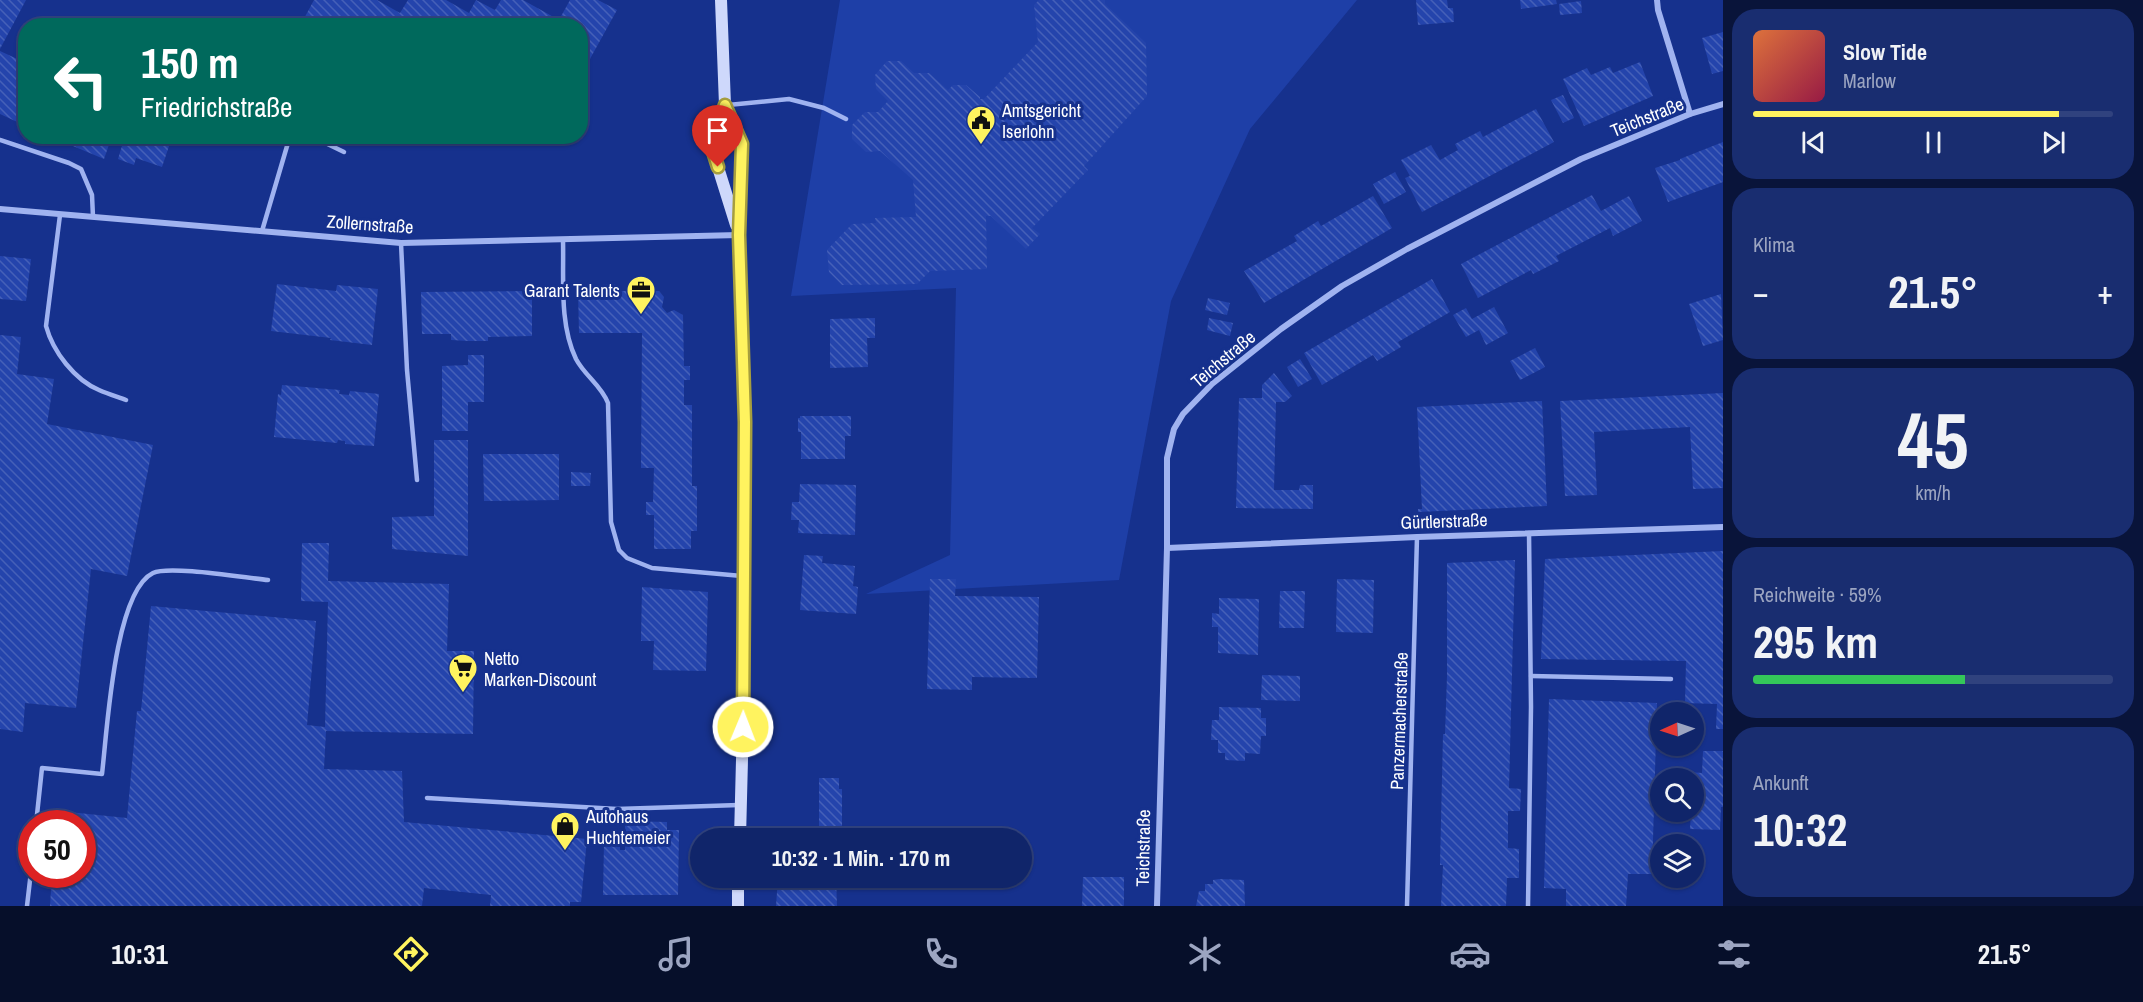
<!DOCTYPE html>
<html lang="de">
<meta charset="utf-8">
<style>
body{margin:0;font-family:"Archivo Narrow",sans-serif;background:#192d70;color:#f1f3f6;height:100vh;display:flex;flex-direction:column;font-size:22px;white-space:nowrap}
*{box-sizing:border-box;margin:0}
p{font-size:20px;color:#9ca5c1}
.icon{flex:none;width:33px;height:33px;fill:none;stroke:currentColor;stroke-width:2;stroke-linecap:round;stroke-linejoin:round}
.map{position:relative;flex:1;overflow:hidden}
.sheet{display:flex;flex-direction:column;gap:9px;padding:9px;background:#09143a;width:420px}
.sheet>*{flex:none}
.top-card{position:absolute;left:18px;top:18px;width:570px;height:126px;border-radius:24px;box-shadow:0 2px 4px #0004,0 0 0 2px #30427e;background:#00695c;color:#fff;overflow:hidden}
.needle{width:39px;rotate:267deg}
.buttons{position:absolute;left:1650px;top:702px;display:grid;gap:12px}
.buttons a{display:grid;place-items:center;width:54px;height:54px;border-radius:50%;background:#10256a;box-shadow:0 2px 4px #0004,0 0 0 2px #30427e;font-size:30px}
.speed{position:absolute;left:18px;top:810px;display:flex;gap:12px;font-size:30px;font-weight:700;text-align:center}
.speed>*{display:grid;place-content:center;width:78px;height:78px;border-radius:50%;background:#10256a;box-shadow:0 2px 4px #0004,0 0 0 2px #30427e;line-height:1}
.speed .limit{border:9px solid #d22;background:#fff;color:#111}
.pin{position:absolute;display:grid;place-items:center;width:51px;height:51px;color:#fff;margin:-62px -26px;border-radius:50% 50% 50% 0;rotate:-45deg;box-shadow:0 0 6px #0007}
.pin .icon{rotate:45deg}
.me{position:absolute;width:66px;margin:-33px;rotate:1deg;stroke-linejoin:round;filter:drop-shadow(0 0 4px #0008)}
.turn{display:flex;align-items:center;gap:21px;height:126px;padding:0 24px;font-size:27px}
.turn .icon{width:78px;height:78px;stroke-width:2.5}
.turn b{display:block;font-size:42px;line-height:51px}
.big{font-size:45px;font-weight:800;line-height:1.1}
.sheet .card{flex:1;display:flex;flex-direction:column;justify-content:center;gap:9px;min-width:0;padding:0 21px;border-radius:24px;background:#192d70}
.sheet .dial{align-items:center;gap:0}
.dial b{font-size:78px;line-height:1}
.song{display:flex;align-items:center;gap:18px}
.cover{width:72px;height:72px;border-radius:9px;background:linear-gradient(135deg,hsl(20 70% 55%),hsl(340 70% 35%))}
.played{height:6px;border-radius:3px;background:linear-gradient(90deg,#fff35f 85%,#30427e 85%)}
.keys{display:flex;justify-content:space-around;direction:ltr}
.heat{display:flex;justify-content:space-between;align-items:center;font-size:33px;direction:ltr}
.charge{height:9px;border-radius:4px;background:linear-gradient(90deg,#34c759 59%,#30427e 0)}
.trip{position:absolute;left:690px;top:828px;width:342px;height:60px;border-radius:30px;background:#10256a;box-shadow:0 2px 4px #0004,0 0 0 2px #30427e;font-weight:800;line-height:60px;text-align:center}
.tab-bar{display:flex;height:96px;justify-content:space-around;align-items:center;background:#060f2a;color:#9ca5c1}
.tab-bar .icon{width:42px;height:42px}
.tab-bar .current{color:#fff35f}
.tab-bar b{font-size:27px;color:#f1f3f6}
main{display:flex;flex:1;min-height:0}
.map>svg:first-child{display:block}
</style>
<main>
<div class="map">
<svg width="1723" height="906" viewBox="0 0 1723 906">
<defs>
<pattern id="building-back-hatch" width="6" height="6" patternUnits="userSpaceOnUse" patternTransform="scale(1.5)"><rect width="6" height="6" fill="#2444ac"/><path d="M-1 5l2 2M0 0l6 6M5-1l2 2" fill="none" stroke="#4560b8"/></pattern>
</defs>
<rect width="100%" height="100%" fill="#16318d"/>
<path fill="#1e3fa7" d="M 840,0 L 1357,0 L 1250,129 L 1171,301 L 1119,580 L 866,594 L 950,555 L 956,288 L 791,296 Z"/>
<g fill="url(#building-back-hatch)">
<path d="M 0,0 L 26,0 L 0,49 Z"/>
<path d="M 314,0 L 377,0 L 400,13 L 408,0 L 446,0 L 469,13 L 476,0 L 495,10 L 501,0 L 523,0 L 559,20 L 570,0 L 598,0 L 617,10 L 580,77 L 580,26 L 300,26 Z"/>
<path d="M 1039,0 L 1105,0 L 1105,4 L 1146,43 L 1147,96 L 1084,166 L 1088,170 L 1032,228 L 1040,234 L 1026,249 L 991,216 L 986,216 L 987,269 L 930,271 L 917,284 L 842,285 L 829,272 L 827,250 L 852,224 L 876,223 L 875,218 L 916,217 L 913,180 L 880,151 L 866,152 L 852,139 L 852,125 L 865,112 L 878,112 L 888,101 L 876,89 L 875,75 L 887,61 L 901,61 L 914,73 L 929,73 L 948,90 L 953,85 L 966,85 L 980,97 L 980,99 L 984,99 L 1038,42 L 1034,5 Z"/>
<path d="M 1416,0 L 1447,0 L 1448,8 L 1453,8 L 1454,22 L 1418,25 Z"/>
<path d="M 1520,0 L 1556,0 L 1557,4 L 1521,9 Z"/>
<path d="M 1581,1 L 1582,13 L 1560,15 L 1559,4 Z"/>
<path d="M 1723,32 L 1723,71 L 1712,74 L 1702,38 Z"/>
<path d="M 0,51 L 26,63 L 26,126 L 0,114 Z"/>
<path d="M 1640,62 L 1653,96 L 1584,126 L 1563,79 L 1587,68 L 1591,75 L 1610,67 L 1613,73 Z"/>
<path d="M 1563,95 L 1574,118 L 1563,123 L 1551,100 Z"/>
<path d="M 1536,109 L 1554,142 L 1422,212 L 1405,178 L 1410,176 L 1401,160 L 1431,145 L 1440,160 L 1458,150 L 1455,144 L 1480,131 L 1483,137 Z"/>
<path d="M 49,136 L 112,136 L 104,159 Z"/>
<path d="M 125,136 L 161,136 L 171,140 L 162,167 L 136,158 L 134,165 L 118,159 Z"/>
<path d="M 1723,142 L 1723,182 L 1668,202 L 1655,168 L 1680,160 L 1680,159 Z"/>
<path d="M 1395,172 L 1406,192 L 1384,204 L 1373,184 Z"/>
<path d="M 1592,195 L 1601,211 L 1629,196 L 1642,221 L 1613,236 L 1610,228 L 1556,256 L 1559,261 L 1533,274 L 1531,270 L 1478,298 L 1461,264 Z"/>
<path d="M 1373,196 L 1392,228 L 1264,303 L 1244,271 L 1297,241 L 1294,236 L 1318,221 L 1321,226 Z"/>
<path d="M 0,256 L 31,259 L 26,301 L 0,299 Z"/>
<path d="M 1432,279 L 1450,312 L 1398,342 L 1401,347 L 1377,361 L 1373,355 L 1322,385 L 1304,353 Z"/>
<path d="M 277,284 L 336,291 L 337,285 L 378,289 L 372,345 L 330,340 L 331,338 L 271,331 Z"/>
<path d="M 603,284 L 617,284 L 616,291 L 659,291 L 664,297 L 662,307 L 667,313 L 674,310 L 683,315 L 684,366 L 690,366 L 690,380 L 684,380 L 684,405 L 692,405 L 692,486 L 697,486 L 697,531 L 691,531 L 691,549 L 654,549 L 654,515 L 646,515 L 646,502 L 653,502 L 654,468 L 641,468 L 642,333 L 579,333 L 578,291 L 603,291 Z"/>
<path d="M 532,291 L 532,336 L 488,337 L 488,341 L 468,341 L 451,340 L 451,334 L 422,334 L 421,292 Z"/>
<path d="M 1721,294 L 1723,340 L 1703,346 L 1689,304 Z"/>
<path d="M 1208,298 L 1230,303 L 1227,315 L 1205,310 Z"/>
<path d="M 1494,307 L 1508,333 L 1486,345 L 1479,330 L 1466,337 L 1453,315 L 1466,308 L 1472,319 Z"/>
<path d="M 875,318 L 875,338 L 867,338 L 868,367 L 830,368 L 830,319 Z"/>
<path d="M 1209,318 L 1233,323 L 1230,336 L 1207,330 Z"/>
<path d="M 0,335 L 21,337 L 17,374 L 54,379 L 47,424 L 153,445 L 127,576 L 91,569 L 76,708 L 25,703 L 23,732 L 0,729 Z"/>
<path d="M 1535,348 L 1545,367 L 1520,380 L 1510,361 Z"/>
<path d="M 468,355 L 484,355 L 484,402 L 468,402 L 468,431 L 442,431 L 442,366 L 468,365 Z"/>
<path d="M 1300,359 L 1312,379 L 1298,387 L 1287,367 Z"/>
<path d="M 1274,373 L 1292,396 L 1285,402 L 1276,402 L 1274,490 L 1299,490 L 1300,485 L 1313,485 L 1313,509 L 1236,508 L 1239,398 L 1262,398 L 1262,385 Z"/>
<path d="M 282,385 L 340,390 L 339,394 L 349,395 L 350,391 L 379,394 L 374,446 L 345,444 L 345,441 L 338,440 L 337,443 L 274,437 L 278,394 L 281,395 Z"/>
<path d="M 1723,393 L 1723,488 L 1693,489 L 1690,427 L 1594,432 L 1597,495 L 1565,496 L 1560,401 Z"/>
<path d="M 1542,401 L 1547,506 L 1418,512 L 1418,509 L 1422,509 L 1417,407 Z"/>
<path d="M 800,416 L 851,416 L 851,436 L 845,436 L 845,459 L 801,459 L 801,432 L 798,432 L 798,418 L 800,418 Z"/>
<path d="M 434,440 L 468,440 L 468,556 L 392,549 L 392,517 L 434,516 Z"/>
<path d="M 483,454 L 559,454 L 559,500 L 484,501 Z"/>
<path d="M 571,472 L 591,473 L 590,486 L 571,486 Z"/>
<path d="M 800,484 L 856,485 L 855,535 L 798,533 L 799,520 L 791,520 L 792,502 L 799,502 Z"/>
<path d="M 302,543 L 329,543 L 328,581 L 449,584 L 447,651 L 474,651 L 473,734 L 326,731 L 324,769 L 402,771 L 404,822 L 587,839 L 581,902 L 570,902 L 570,906 L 490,906 L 491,895 L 424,888 L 422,906 L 50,906 L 52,874 L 82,874 L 82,824 L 57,824 L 59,811 L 127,818 L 137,711 L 141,711 L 151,606 L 316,621 L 307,725 L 325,727 L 328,602 L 301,601 Z"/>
<path d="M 1723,551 L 1723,729 L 1716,729 L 1717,704 L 1685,703 L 1686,661 L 1541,659 L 1545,559 Z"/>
<path d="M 804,555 L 823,556 L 822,563 L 855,566 L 853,586 L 858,587 L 856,614 L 800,610 Z"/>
<path d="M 1515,560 L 1509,788 L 1521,789 L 1520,811 L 1508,811 L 1508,848 L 1519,849 L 1519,878 L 1507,878 L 1506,906 L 1441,906 L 1443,865 L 1440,865 L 1443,734 L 1445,734 L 1447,676 L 1447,563 Z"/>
<path d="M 930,579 L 956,579 L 955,596 L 1039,597 L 1037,678 L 972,677 L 972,690 L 927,689 Z"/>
<path d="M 1337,579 L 1374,580 L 1373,633 L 1336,632 Z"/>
<path d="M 642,587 L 708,592 L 706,671 L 653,670 L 654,641 L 641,641 Z"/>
<path d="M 1280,591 L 1305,591 L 1304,628 L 1279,628 Z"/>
<path d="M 1219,598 L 1259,599 L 1258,655 L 1218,653 L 1218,627 L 1212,627 L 1212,613 L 1219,614 Z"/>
<path d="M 1262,675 L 1300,676 L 1300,701 L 1261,700 Z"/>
<path d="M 1549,699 L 1657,703 L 1652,874 L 1628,874 L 1626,906 L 1566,906 L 1566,889 L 1544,888 Z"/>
<path d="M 1219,707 L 1261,708 L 1261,718 L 1266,718 L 1266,736 L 1261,736 L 1260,754 L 1245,753 L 1245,761 L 1225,760 L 1225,753 L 1218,753 L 1218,740 L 1211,740 L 1212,720 L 1219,720 Z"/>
<path d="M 1703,751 L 1723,751 L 1723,807 L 1721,807 L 1720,830 L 1690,829 L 1691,812 L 1694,812 L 1694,778 L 1688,778 L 1689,772 L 1702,773 Z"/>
<path d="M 819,778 L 839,778 L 839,789 L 842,789 L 842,832 L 819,832 Z"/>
<path d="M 625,821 L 667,822 L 667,830 L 679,830 L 678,895 L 603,895 L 604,843 L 620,843 L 620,850 L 625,850 Z"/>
<path d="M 1083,877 L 1124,877 L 1124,906 L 1082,906 Z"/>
<path d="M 778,878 L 836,878 L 837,906 L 776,906 Z"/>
<path d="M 1219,879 L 1244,880 L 1245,906 L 1196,906 L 1199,891 L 1205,891 L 1205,884 L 1213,884 L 1213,880 Z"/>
</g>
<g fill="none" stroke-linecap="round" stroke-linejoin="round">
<g stroke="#a0b3f0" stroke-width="4.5">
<path d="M 728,105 L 789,99 L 824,108 L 846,119"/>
<path d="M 311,136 L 344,152"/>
<path d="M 0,140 L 69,163 L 81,169 L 92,195 L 93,217"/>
<path d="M 60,215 L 46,326 C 53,352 75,380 99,390 C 108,394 118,397 126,400"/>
<path d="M 262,231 L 290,136"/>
<path d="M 563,240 C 564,278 559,324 576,359 C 585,376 601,385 608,403 L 611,522 L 619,550 L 627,558 L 652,568 L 742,576"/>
<path d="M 401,243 L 407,370 L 417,480"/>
<path d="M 1531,676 L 1671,679"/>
<path d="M 427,798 L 617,809 L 739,805"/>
<path d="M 36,824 L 42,768 L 102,774 C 107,733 114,592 153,573 C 169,565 246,578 268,580"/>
<path d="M 27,906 L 32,863"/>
<path d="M 1407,906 L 1417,537"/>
<path d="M 1528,906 L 1531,707 L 1529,533"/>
</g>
<g stroke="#a0b3f0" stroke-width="6">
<path d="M 1657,0 L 1658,10 L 1690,114"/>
<path d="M 0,209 L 401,243 L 739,235"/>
<path d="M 1167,548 L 1417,537 L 1723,527"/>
<path d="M 1157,906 L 1167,548 L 1167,458 L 1174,429 L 1183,414 L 1212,384 L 1281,329 L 1342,286 L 1407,249 L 1581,159 L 1690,114 L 1723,104"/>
</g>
<g stroke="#ced8fb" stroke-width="12">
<path d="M 721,0 L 725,105 L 742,144 L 739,235 L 745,422 L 744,681 L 740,838"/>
<path d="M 725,105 L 711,145 L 736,225"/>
<path d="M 738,906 L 738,878"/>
</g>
</g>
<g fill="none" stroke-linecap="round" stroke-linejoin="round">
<g stroke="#a69e3e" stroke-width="15">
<path id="route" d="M 718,167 L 711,145 L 725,105 L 742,144 L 739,235 L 745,422 L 743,727"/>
</g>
<use href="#route" stroke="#fff35f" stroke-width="10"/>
</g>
<defs>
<g id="civic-pin" transform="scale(1.5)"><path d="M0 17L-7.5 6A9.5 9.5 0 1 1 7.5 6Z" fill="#fff35f" stroke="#16318d"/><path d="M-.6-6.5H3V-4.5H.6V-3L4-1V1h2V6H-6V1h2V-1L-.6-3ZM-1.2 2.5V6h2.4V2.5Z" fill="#111"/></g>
<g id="office-pin" transform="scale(1.5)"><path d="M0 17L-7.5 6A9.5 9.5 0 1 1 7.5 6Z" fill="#fff35f" stroke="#16318d"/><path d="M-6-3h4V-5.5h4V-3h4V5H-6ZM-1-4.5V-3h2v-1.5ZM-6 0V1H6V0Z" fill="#111"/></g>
<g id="supermarket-pin" transform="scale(1.5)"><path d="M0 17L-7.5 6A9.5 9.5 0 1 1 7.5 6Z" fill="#fff35f" stroke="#16318d"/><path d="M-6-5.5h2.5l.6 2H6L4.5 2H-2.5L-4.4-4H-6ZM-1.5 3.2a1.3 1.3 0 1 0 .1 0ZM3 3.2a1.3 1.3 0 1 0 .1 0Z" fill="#111"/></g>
<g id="shop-pin" transform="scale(1.5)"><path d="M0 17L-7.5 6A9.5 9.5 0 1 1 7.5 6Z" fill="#fff35f" stroke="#16318d"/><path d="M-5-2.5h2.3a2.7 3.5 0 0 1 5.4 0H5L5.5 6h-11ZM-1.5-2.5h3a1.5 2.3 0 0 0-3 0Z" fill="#111"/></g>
</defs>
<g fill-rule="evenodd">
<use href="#civic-pin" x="981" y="120"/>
<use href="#office-pin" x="641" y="290"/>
<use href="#supermarket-pin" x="463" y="668"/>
<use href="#shop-pin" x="565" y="826"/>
</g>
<g text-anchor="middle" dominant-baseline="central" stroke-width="6" stroke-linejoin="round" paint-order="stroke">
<g font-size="18" fill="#fff" stroke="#16318d" text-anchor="start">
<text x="1002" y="110">Amtsgericht<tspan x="1002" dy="21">Iserlohn</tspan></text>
<text x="620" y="290" text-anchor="end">Garant Talents</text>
<text x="484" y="658">Netto<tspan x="484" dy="21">Marken-Discount</tspan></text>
<text x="586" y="816">Autohaus<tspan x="586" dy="21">Huchtemeier</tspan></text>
</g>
<g font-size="18" fill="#fff" stroke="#16318d">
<text transform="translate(1647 117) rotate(-22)">Teichstraße</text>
<text transform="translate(370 224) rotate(4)">Zollernstraße</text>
<text transform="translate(1223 359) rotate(-40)">Teichstraße</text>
<text transform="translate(1444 521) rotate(-2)">Gürtlerstraße</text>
<text transform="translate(1399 721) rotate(-88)">Panzermacherstraße</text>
<text transform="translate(1143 848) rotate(-89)">Teichstraße</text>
</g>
</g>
</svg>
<div class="buttons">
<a><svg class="needle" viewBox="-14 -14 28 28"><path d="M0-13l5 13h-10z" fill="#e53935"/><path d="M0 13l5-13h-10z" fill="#9ca5c1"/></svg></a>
<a><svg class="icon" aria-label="search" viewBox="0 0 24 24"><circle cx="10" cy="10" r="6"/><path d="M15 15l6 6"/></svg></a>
<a><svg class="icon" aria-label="layers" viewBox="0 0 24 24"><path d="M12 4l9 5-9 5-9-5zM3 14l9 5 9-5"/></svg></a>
</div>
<div class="speed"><div class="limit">50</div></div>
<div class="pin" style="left:718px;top:167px;background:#d93025"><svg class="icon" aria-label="arrive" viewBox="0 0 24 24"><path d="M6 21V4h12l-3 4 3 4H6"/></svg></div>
<svg class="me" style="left:743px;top:727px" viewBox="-20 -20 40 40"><circle r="17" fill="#fff35f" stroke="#fff" stroke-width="3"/><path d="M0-11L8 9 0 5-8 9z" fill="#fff"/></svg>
<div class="trip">10:32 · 1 Min. · 170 m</div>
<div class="top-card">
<div class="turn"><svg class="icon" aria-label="left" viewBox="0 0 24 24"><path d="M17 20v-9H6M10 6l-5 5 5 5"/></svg><div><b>150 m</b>Friedrichstraße</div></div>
</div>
</div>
<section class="sheet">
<div class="card">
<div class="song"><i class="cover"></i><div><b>Slow Tide</b><p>Marlow</p></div></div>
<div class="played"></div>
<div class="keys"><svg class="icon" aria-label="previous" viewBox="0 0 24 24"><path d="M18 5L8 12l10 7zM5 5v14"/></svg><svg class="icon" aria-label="pause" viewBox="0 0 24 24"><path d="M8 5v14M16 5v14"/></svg><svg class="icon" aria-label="next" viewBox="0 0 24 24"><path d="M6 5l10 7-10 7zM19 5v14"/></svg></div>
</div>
<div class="card"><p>Klima</p>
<div class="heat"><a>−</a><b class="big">21.5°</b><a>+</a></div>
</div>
<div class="card dial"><b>45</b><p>km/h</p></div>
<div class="card"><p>Reichweite · 59%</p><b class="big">295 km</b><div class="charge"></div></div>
<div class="card"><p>Ankunft</p><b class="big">10:32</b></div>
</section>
</main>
<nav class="tab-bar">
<b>10:31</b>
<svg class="icon current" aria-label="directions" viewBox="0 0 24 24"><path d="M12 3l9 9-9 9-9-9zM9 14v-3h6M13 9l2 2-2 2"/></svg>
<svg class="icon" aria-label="music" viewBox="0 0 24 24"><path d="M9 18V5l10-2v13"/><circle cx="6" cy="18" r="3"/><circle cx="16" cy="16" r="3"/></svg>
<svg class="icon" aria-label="phone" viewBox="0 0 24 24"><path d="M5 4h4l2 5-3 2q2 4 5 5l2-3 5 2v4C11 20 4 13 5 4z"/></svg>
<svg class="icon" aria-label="climate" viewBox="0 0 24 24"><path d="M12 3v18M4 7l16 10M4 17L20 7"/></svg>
<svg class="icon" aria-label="car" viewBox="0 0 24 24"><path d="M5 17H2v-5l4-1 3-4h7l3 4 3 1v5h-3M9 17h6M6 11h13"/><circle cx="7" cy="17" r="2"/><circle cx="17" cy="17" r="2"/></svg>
<svg class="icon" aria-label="filters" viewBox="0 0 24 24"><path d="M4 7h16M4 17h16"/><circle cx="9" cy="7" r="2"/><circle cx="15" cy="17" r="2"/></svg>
<b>21.5°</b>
</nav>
